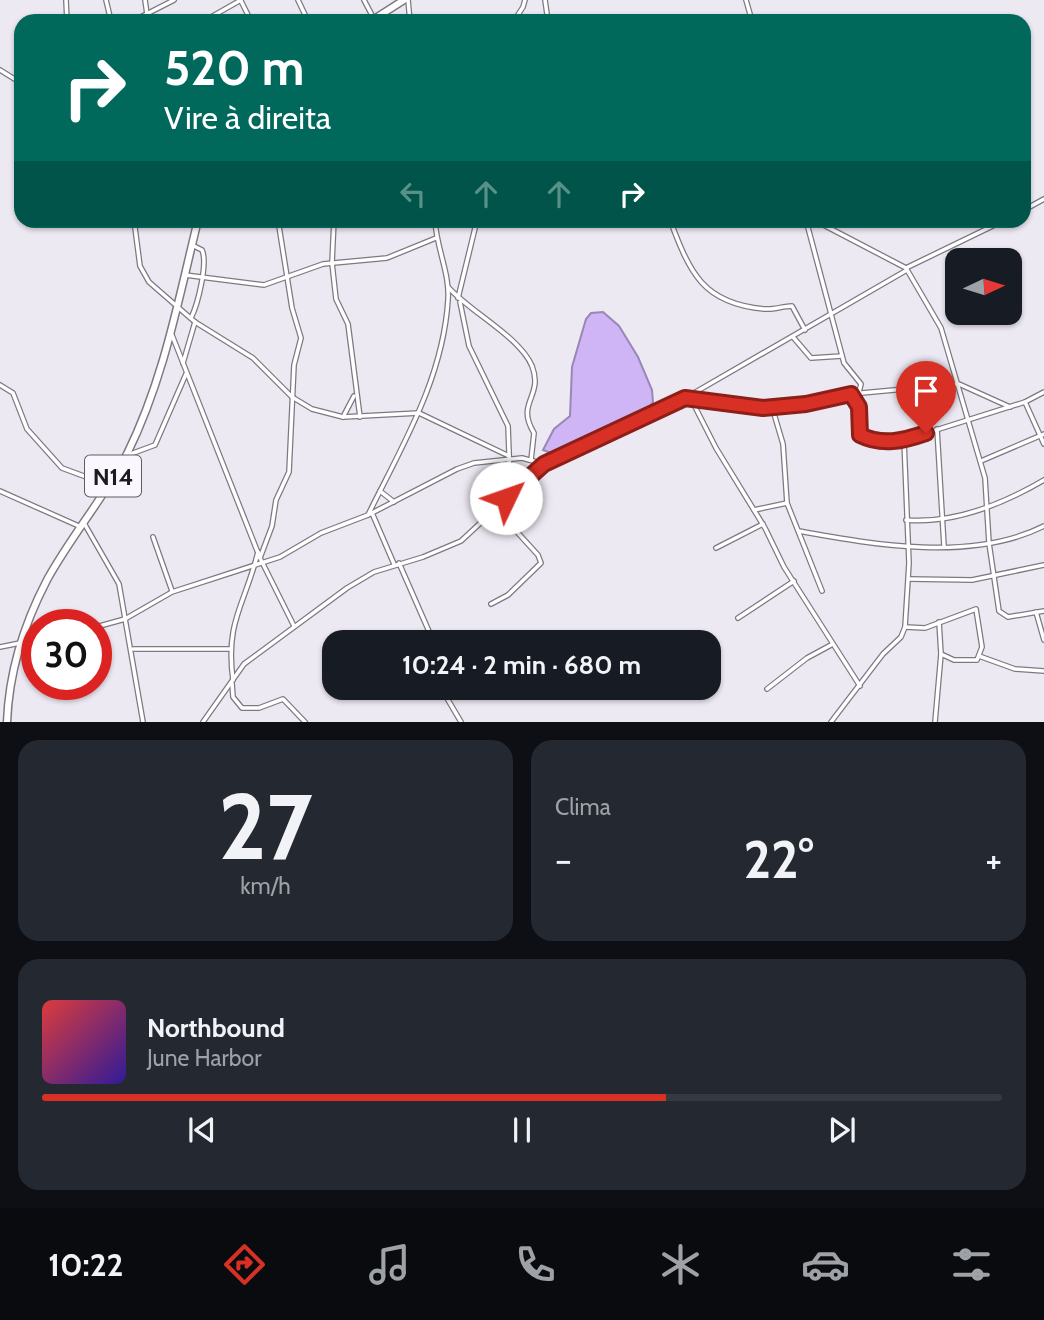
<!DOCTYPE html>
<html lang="pt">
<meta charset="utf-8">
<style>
body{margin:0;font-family:Cabin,sans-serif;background:#242831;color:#f1f3f6;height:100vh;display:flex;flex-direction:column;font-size:26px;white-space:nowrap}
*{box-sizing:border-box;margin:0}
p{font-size:23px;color:#9ea1a6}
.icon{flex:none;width:38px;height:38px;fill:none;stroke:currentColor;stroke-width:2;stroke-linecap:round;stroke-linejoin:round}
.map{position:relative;height:722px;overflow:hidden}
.side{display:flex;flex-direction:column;gap:18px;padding:18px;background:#0d0f14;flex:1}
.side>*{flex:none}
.guide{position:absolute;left:14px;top:14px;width:1017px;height:214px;border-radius:21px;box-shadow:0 2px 5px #0004;background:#00695c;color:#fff;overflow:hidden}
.needle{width:46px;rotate:86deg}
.tools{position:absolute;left:945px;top:248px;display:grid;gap:14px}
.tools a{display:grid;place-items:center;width:77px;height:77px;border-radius:14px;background:#171b24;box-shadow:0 2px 5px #0004;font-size:35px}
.speed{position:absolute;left:21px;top:609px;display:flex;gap:14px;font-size:35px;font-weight:700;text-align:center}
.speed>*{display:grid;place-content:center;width:91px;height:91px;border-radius:50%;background:#171b24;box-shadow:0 2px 5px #0004;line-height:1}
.speed .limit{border:10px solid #d22;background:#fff;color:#111}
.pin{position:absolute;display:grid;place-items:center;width:60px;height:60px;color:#fff;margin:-72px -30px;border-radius:50% 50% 50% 0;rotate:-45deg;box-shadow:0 0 7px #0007}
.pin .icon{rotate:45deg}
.me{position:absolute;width:77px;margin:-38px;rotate:48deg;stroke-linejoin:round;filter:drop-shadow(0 0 5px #0008)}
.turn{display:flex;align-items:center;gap:24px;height:147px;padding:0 35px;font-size:32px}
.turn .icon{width:91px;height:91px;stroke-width:2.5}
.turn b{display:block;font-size:49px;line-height:60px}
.lanes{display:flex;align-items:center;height:66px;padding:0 35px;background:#0003;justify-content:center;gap:35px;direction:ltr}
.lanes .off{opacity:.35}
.big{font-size:52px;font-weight:800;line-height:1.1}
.side .card{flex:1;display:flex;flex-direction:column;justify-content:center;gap:10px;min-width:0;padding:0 24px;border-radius:21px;background:#242831}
.side .dial{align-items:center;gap:0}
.dial b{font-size:91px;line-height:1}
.song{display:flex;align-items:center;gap:21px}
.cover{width:84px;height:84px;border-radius:10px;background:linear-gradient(135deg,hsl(0 70% 55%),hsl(250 70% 35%))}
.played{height:7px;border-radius:4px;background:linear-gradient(90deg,#d93025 65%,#363941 65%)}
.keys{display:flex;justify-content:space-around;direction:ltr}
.heat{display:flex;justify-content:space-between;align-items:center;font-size:38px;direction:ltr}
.side .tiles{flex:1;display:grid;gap:18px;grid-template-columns:1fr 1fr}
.card:last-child{grid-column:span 2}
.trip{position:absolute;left:322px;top:630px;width:399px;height:70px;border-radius:21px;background:#171b24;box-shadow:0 2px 5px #0004;font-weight:800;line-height:70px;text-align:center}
.menu{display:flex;height:112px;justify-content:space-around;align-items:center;background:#090b0e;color:#9ea1a6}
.menu .icon{width:49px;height:49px}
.menu .current{color:#d93025}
.menu b{font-size:32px;color:#f1f3f6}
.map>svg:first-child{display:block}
</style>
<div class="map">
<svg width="1044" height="722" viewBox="0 0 1044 722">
<rect width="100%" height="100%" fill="#ede9f3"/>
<path fill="#cfb5f5" stroke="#9987b4" stroke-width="2" d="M 603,312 L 619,326 L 638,357 L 652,390 L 653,402 L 647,411 L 634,420 L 556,455 L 543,450 L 554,429 L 570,416 L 572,367 L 586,319 L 591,313 Z"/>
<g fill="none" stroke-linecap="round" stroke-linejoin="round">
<g stroke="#7d7982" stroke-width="6">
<g id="street">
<path d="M 66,0 L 67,21"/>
<path d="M 106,0 L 111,21"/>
<path d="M 145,0 L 147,14"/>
<path d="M 298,0 L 308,21"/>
<path d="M 364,0 L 374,19"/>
<path d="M 408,0 L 410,21"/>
<path d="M 545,0 L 548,21"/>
<path d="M 746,0 L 752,21"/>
<path d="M 241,1 L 251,21"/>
<path d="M 67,18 L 111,21"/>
<path d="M 133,21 L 174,0"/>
<path d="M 204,21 L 241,0"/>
<path d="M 514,21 L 523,7 L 525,0"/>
<path d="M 0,70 L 21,83"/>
<path d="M 1024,210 L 1044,199"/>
<path d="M 134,220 L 140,266 L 149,282 L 195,322 L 253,358 L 292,397 L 312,409 L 343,417 L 419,413 L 509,456"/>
<path d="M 334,220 L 332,263 L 336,299 L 348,324 L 360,417"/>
<path d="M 670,220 C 690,273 703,304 765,309 C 774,310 783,306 792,306 L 805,330"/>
<path d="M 806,220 L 844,363 L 861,384 L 857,400"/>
<path d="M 814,220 L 906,268 L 941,328 L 985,478 L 989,543 L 999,611 L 1008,617 L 1044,611"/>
<path d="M 906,268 L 1005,220"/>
<path d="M 185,275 L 264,285 L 323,264 L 387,258 L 436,238"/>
<path d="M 448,287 C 470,312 520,337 532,366 C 544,397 515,402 534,433 L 531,460"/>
<path d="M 458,298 L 477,220"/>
<path d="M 460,302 L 469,346 L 508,426 L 510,478 L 507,497"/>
<path d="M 191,318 C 198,304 208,263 202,250 L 192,245"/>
<path d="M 172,335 L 260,558 L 294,626"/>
<path d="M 793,337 L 811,358 L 842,356"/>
<path d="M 183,363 L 195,322"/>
<path d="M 0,385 L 13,393 L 27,429 L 62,468 L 108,485"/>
<path d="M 851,394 L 959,384 L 1010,407"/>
<path d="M 687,397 L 907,270"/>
<path d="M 691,399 L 716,448 L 765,528 L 784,567 L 860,686"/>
<path d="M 1025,402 L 1044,444"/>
<path d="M 772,407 L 783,444 L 787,503 L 822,591"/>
<path d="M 343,417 L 354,396"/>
<path d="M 937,429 L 944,546"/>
<path d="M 128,455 L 155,445 L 186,374"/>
<path d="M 981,461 L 1044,434"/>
<path d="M 510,478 L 520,486"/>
<path d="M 0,491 L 81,527"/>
<path d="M 380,491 L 394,502"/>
<path d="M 754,510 L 787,503"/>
<path d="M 372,513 L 394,564"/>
<path d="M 368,515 C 402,446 443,379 448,300 C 450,273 436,247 435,220"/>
<path d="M 906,520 C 954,524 1003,504 1044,480"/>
<path d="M 84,523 L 119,584 L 143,722"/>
<path d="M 799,531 C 875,545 973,562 1044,526"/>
<path d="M 153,537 L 172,591"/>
<path d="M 716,548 L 763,524"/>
<path d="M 260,558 L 272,526 L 276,500 L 289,472 L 294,365 L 301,338 L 292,308 L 278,220"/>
<path d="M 399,563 L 431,636"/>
<path d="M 909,579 L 972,580 L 1044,565"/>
<path d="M 491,604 L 508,595 L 541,563 L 538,555 L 497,510"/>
<path d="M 1036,612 L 1044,640"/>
<path d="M 738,618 L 794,581"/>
<path d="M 96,627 L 125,619 L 172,592 L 280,557 L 321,533 L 368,515 L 457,469 L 474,463 L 522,458 L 544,464"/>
<path d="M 905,627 L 925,628 L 976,609 L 982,647 L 977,660 L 954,660 L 941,654"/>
<path d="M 22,638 L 37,635"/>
<path d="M 0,647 L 20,643"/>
<path d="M 133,649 L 230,649"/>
<path d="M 979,656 L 1015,669 L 1044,671"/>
<path d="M 233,680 C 225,621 245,605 258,552"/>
<path d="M 232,683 L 233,697 L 242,708 L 259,708 L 283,699 L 305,722"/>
<path d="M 441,688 L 461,722"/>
<path d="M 767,689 L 807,658 L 831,645"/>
<path d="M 203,722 L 244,664 L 347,588 L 374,572 L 423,557 L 461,541 L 544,464 L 675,402 L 685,398 L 763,408 L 851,394 L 859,407 L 860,435 L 870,440 L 898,442 L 1025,402 L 1044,392"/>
<path d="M 831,722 L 883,654 L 901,637 L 905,627 L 909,563 L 904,440"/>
<path d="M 935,722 L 941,654 L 939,622"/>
</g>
</g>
<g stroke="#7d7982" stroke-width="9">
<g id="primary">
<path d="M 371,21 L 404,0"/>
<path d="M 7,722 C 9,671 24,624 47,580 C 71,536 104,498 127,454 C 164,379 178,301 198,220"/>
</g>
</g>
<use href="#street" stroke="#fff" stroke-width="3.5"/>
<use href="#primary" stroke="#fff" stroke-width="6"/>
</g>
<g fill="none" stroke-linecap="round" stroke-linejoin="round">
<g stroke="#8d1f18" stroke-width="18">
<path id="route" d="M 506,498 L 544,464 L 685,398 L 763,408 L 806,404 L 851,394 L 859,407 L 860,435 C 882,446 903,441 926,433"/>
</g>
<use href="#route" stroke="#d93025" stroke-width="12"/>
</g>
<g text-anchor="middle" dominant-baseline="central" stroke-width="6" stroke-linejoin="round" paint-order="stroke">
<rect fill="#faf7ff" stroke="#5f5d62" stroke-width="2" x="85" y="455.5" width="56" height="41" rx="5"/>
<g font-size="24" font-weight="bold" fill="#1c1b1e">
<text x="113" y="476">N14</text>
</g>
</g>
</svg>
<div class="tools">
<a><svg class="needle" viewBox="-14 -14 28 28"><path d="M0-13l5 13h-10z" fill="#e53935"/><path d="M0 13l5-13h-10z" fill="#9ea1a6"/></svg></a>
</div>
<div class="speed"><div class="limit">30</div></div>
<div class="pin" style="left:926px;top:433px;background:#d93025"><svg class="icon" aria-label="arrive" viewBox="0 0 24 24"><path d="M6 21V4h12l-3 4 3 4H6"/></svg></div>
<svg class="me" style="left:506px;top:498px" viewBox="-20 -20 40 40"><circle r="19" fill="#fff"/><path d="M0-13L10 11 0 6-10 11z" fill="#d93025"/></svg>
<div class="trip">10:24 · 2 min · 680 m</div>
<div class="guide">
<div class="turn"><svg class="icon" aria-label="right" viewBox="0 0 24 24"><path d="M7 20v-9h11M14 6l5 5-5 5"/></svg><div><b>520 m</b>Vire à direita</div></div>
<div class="lanes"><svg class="icon off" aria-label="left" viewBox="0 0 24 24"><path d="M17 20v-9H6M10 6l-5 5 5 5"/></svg><svg class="icon off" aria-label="ahead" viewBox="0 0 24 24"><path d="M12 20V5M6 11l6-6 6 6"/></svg><svg class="icon off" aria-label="ahead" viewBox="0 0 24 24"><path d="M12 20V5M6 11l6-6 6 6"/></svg><svg class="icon" aria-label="right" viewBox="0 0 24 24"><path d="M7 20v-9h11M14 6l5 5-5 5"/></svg></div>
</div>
</div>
<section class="side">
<div class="tiles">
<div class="card dial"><b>27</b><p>km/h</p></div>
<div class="card"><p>Clima</p>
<div class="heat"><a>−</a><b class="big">22°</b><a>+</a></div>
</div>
<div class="card">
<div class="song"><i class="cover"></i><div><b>Northbound</b><p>June Harbor</p></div></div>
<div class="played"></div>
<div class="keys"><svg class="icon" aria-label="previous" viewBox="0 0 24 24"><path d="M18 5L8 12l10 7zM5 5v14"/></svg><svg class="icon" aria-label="pause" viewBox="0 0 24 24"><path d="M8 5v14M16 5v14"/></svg><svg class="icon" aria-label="next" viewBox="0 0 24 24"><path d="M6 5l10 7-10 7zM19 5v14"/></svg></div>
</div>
</div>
</section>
<nav class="menu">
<b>10:22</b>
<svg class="icon current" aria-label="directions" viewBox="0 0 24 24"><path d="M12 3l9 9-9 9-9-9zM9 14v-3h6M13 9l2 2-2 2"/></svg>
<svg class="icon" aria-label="music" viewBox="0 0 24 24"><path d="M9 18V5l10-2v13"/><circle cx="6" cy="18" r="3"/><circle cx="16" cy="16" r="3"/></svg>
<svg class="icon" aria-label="phone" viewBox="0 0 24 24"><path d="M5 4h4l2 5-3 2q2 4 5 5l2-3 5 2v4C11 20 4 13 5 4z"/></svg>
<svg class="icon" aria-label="climate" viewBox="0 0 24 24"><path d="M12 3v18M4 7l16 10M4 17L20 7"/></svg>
<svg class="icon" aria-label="car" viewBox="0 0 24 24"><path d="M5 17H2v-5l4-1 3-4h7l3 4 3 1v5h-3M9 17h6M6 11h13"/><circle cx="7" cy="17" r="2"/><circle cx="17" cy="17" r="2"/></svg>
<svg class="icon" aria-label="filters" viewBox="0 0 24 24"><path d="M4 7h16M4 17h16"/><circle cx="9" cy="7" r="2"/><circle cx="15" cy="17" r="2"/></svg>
</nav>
